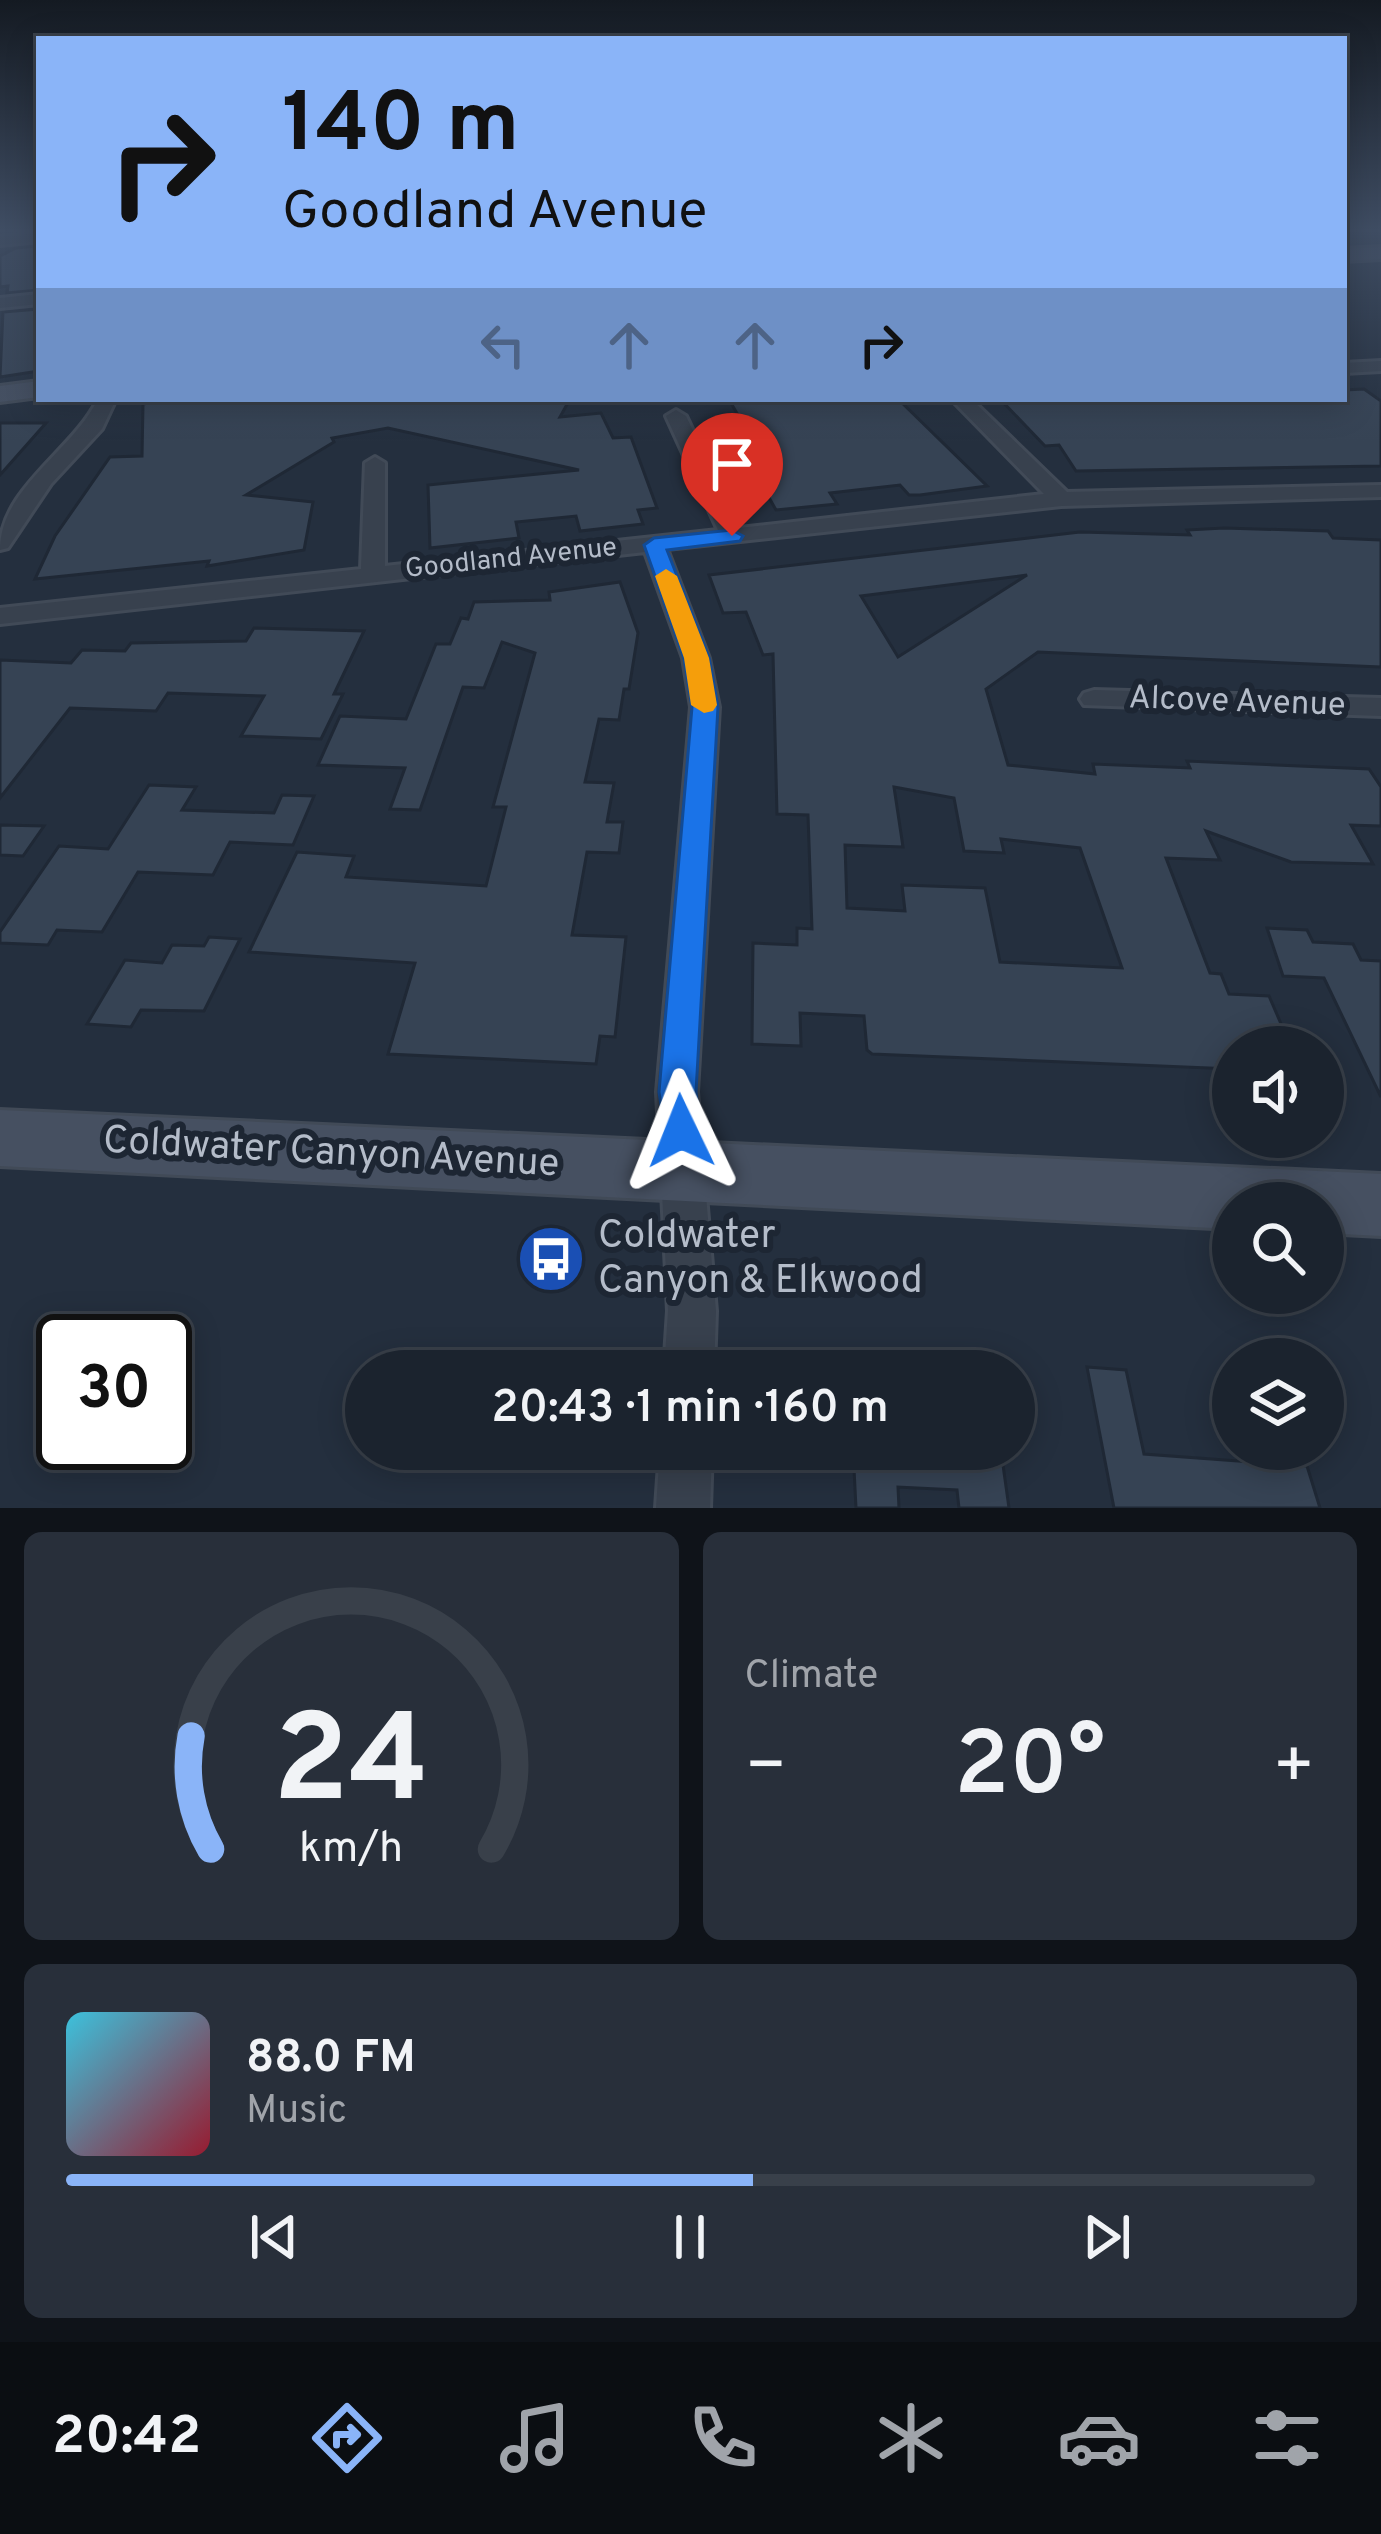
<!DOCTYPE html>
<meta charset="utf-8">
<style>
body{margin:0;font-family:Overpass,sans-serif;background:#282f3a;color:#f1f3f6;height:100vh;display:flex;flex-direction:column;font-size:45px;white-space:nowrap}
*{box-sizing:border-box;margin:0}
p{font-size:39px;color:#a0a4aa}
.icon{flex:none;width:66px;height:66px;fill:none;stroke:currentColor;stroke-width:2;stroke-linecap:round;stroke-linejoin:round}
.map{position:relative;height:1508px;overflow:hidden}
.side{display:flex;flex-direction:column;gap:24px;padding:24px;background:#0f1319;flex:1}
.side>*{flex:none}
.guide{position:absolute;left:36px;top:36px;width:1311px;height:366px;border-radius:0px;box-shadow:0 6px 30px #0003,0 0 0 3px #39404a;background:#8ab4f8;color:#111;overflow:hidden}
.controls{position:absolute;left:1212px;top:1026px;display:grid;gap:24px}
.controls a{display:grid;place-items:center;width:132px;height:132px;border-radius:50%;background:#1b232e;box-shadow:0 6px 30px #0003,0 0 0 3px #39404a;font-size:60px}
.speed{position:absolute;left:36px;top:1314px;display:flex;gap:24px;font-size:60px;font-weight:700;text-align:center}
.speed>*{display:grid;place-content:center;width:156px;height:156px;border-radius:50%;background:#1b232e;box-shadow:0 6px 30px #0003,0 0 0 3px #39404a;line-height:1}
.speed .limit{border:6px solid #111;border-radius:18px;background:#fff;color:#111}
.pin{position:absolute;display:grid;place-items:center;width:102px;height:102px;color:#fff;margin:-123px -51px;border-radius:50% 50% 50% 0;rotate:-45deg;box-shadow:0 0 12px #0007}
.pin .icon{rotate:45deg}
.me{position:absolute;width:132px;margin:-66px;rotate:358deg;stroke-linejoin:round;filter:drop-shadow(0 0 9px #0008)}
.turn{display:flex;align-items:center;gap:42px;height:252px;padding:0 48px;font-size:54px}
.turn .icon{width:156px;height:156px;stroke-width:2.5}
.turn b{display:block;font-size:84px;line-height:102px}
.lanes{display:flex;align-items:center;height:114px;padding:0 48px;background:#0003;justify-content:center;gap:60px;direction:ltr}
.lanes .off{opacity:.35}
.big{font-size:90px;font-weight:600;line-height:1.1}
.side .tile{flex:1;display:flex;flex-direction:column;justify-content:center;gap:18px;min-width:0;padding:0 42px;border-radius:18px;background:#282f3a}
.side .dial{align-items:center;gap:0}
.dial svg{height:312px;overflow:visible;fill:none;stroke:#39404a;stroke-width:7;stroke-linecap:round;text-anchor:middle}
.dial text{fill:#f1f3f6;stroke:none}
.song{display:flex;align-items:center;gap:36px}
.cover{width:144px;height:144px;border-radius:18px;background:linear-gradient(135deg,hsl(190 70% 55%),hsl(350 70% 35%))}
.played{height:12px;border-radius:6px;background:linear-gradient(90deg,#8ab4f8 55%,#39404a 55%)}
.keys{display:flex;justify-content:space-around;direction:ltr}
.heat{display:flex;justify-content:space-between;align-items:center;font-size:66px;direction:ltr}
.side .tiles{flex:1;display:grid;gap:24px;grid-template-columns:1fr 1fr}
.tile:last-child{grid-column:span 2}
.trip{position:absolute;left:345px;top:1350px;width:690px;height:120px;border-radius:60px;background:#1b232e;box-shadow:0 6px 30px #0003,0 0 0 3px #39404a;font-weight:600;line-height:120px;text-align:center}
.menu{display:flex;height:192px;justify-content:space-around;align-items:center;background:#0b0e12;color:#a0a4aa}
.menu .icon{width:84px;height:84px}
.menu .selected{color:#8ab4f8}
.menu b{font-size:54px;color:#f1f3f6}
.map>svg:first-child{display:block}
</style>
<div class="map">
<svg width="1381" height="1508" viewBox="0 0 1381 1508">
<rect width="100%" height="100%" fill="#242f3e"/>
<g fill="#364354" stroke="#1f2835" stroke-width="3" fill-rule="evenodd">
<path d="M 39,246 L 39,290 L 7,293 L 8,286 L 0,287 L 0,256 L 16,248 Z"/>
<path d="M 39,309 L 39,371 L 0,377 L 3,312 Z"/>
<path d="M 1364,389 L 1381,401 L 1381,466 L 1076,471 L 1059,445 L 1045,446 L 1000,399 L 1344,399 L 1344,390 Z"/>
<path d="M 174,399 L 570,399 L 560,417 L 601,413 L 613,438 L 631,437 L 657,508 L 638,510 L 643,524 L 580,531 L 576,516 L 516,522 L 519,538 L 430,548 L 428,485 L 579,470 L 388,428 L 332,438 L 334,442 L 246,495 L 313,502 L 304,550 L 207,566 L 209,561 L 35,579 L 55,536 L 110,457 L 142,456 L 143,404 Z"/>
<path d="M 781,399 L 898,399 L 987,486 L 920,495 L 909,495 L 900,485 L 830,493 L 837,504 L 776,510 L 735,437 L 750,436 L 731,403 Z"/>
<path d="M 0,423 L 46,423 L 0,475 Z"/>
<path d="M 1224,528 L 1328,531 L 1333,538 L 1381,540 L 1381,667 L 1038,652 L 986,689 L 1008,765 L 1095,774 L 1093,764 L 1190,768 L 1187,761 L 1369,769 L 1381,787 L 1381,826 L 1351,825 L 1373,864 L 1291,862 L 1206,831 L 1220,860 L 1166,858 L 1210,973 L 1221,974 L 1229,994 L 1269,996 L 1291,1047 L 1233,1047 L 1233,1069 L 872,1054 L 867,1050 L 864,1016 L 800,1013 L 801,1046 L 752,1044 L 753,943 L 797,945 L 797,928 L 812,929 L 808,815 L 777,814 L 773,654 L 763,655 L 746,612 L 723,613 L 709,575 L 1080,532 L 1190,535 L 1187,530 ZM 1027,575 L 898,657 L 861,596 ZM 894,787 L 954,798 L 964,851 L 1004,853 L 1001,839 L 1080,848 L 1122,968 L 1000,962 L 985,888 L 902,885 L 905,911 L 847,908 L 845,845 L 903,847 Z"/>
<path d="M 620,582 L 638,633 L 629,689 L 624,689 L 619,720 L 599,719 L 585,782 L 614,783 L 607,822 L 623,822 L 619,853 L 587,852 L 572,935 L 626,937 L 615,1037 L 600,1036 L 596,1064 L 388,1054 L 415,963 L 249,952 L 297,852 L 354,856 L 346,877 L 486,886 L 506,807 L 493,807 L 535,653 L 502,642 L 484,688 L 463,687 L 420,810 L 390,809 L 405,768 L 318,765 L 340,716 L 406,719 L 436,644 L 450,644 L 461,618 L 468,619 L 474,602 L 550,600 L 549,592 Z"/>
<path d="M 254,628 L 364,631 L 334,694 L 343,694 L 321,739 L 241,736 L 264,696 L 168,693 L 156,711 L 70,708 L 0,798 L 0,660 L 71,663 L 82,650 L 125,651 L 131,643 L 246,641 Z"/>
<path d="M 149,785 L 196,787 L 182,810 L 274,813 L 282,795 L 314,796 L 293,845 L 230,842 L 213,875 L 138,872 L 102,932 L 57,930 L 48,945 L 0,943 L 0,932 L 59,846 L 108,849 Z"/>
<path d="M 0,825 L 44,826 L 23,856 L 0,855 Z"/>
<path d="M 1267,928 L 1307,930 L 1313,942 L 1353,944 L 1361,960 L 1381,961 L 1381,1097 L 1324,978 L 1283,976 Z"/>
<path d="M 209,937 L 240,939 L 204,1011 L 141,1010 L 131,1027 L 87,1024 L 125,960 L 162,963 L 172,945 L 204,946 Z"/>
<path d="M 1087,1367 L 1126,1370 L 1144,1454 L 1307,1466 L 1320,1508 L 1114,1508 Z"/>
<path d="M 853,1449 L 993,1449 L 996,1465 L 1003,1465 L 1009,1508 L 959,1508 L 957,1490 L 898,1487 L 899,1508 L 856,1508 Z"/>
</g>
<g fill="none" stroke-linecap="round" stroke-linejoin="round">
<g stroke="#414a57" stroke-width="6">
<g id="street">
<path d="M 39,233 L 39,241 L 0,245 L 0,237 Z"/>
<path d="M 39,294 L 39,304 L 0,308 L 0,298 Z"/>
<path d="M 1381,361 L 1381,371 L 1344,373 L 1344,363 Z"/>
<path d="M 98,399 L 116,399 L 102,429 L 51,484 L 8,548 L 0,550 C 0,488 72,452 98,399 Z"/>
<path d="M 951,399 L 971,399 L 1067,492 L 1381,485 L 1381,497 L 1061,506 L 667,549 L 709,658 L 719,707 L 697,1092 L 716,1311 L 714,1371 L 664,1371 L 668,1311 L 657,1092 L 691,707 L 683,658 L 645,552 L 0,624 L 0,608 L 361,569 L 365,463 L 375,457 L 385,463 L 385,566 L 718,530 L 666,416 L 676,410 L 686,416 L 739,528 L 1044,494 Z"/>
<path d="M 1094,690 L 1381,698 L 1381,716 L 1084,705 L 1080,699 L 1084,693 Z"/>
<path d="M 660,1449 L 712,1449 L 710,1508 L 656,1508 Z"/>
</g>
</g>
<g stroke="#414a57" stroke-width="6">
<g id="secondary">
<path d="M 1381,247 L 1381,259 L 1344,261 L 1344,249 Z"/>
<path d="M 39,381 L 39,397 L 0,402 L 0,386 Z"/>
<path d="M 0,1110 L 1381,1174 L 1381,1236 L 1323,1233 L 1323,1203 L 1233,1203 L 1233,1229 L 0,1166 Z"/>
</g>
</g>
<use href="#street" fill="#38414e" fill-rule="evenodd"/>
<use href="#secondary" fill="#465061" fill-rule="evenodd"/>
</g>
<linearGradient id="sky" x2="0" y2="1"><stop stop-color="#141a22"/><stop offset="0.52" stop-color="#3f4d63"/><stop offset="1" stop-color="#3f4d63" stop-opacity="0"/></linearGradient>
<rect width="1381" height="442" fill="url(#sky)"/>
<path fill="#1a73e8" stroke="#114b97" stroke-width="3" d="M 732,530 L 743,536 L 740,541 L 667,550 L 709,658 L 718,707 L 696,1092 L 700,1131 L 694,1144 L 681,1149 L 667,1144 L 659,1092 L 692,707 L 684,658 L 644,545 L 654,538 Z"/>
<path fill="#f59e0b" d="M 666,569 L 677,576 L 709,658 L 717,705 L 713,711 L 704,713 L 691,705 L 684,658 L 655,576 Z"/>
<defs>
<g id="bus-disc" transform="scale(3.45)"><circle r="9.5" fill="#1a4fb4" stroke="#1d2633"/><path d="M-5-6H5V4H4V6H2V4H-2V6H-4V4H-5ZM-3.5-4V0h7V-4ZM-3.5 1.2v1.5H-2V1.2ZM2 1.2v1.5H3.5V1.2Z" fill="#fff"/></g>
</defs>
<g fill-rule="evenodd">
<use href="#bus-disc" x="551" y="1259"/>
</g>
<g text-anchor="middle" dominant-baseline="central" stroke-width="12" stroke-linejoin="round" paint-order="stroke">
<g font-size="27" fill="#b4bcc9" stroke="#1d2633">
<text transform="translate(511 559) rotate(-6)">Goodland Avenue</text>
</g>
<g font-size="33" fill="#b4bcc9" stroke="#1d2633">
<text transform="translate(1237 703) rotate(2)">Alcove Avenue</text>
</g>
<g font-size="39" fill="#b4bcc9" stroke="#1d2633">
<text transform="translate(331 1154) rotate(3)">Coldwater Canyon Avenue</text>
</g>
<g font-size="39" fill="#b4bcc9" stroke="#1d2633" text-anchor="start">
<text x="598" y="1237">Coldwater<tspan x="598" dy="45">Canyon &amp; Elkwood</tspan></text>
</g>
</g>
</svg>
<div class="controls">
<a><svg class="icon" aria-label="sound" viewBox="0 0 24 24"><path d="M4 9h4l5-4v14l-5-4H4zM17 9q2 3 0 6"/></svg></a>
<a><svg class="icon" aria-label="search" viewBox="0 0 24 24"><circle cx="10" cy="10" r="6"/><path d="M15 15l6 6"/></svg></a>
<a><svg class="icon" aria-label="layers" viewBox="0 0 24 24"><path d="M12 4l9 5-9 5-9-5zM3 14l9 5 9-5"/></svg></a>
</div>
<div class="speed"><div class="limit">30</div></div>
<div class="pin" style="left:732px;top:536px;background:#d93025"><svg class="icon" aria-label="arrive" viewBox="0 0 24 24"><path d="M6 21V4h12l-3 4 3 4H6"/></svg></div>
<svg class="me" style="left:681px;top:1131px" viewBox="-20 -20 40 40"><path d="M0-17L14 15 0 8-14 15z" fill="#1a73e8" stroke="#fff" stroke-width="4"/></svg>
<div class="trip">20:43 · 1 min · 160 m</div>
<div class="guide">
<div class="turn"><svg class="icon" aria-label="right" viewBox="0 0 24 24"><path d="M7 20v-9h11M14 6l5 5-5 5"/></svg><div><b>140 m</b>Goodland Avenue</div></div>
<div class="lanes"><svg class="icon off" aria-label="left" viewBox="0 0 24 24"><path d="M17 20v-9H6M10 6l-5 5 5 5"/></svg><svg class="icon off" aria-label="ahead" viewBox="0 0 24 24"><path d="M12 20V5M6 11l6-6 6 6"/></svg><svg class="icon off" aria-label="ahead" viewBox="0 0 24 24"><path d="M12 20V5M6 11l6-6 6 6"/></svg><svg class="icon" aria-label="right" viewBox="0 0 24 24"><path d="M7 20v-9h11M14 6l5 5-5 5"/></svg></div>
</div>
</div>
<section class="side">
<div class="tiles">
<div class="tile dial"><svg viewBox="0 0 100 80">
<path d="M14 69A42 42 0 1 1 86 69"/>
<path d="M14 69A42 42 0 0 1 9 40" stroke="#8ab4f8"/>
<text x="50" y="56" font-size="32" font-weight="700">24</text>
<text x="50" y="72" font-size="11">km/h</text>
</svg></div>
<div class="tile"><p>Climate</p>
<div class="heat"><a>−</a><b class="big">20°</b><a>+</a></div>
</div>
<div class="tile">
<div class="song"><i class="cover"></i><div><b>88.0 FM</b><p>Music</p></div></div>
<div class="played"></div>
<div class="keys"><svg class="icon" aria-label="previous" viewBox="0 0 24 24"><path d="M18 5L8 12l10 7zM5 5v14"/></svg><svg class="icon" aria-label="pause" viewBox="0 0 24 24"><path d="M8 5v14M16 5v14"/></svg><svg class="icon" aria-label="next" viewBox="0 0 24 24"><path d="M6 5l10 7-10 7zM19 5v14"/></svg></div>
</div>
</div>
</section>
<nav class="menu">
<b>20:42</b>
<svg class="icon selected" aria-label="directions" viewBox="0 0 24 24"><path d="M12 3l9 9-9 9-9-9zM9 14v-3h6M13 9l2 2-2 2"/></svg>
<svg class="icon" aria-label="music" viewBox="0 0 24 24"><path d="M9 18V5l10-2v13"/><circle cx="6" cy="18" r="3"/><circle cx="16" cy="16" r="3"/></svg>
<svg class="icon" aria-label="phone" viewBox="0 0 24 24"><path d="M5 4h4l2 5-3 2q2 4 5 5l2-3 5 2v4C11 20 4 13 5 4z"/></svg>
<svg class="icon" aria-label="climate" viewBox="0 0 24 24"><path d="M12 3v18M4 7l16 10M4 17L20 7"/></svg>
<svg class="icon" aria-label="car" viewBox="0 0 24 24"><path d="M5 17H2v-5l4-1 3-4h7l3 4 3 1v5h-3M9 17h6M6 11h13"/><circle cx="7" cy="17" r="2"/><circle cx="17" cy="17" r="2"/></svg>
<svg class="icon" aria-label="filters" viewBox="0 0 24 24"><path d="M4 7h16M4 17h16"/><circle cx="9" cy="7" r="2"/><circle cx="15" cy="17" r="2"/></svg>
</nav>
